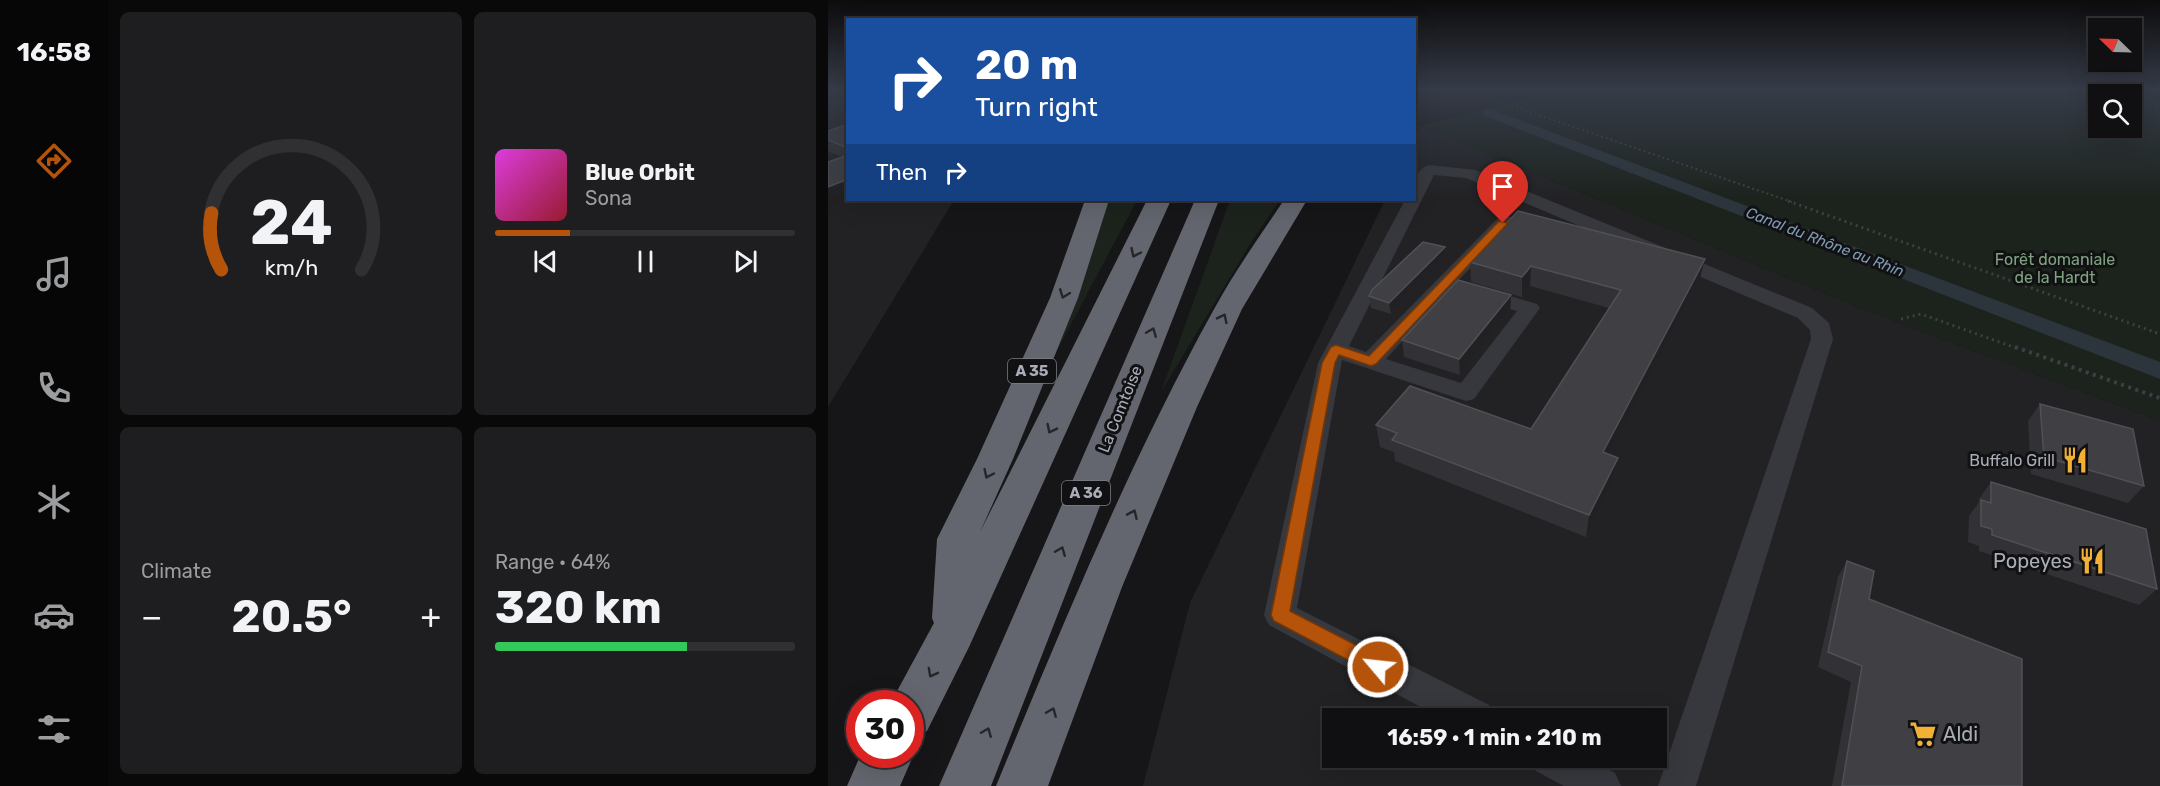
<!DOCTYPE html>
<meta charset="utf-8">
<style>
body{margin:0;font-family:Rubik,sans-serif;background:#1e1e20;color:#f1f3f6;height:100vh;display:flex;flex-direction:column;font-size:22px;white-space:nowrap}
*{box-sizing:border-box;margin:0}
p{font-size:20px;color:#9c9d9f}
.icon{flex:none;width:33px;height:33px;fill:none;stroke:currentColor;stroke-width:2;stroke-linecap:round;stroke-linejoin:round}
.map{position:relative;flex:1;overflow:hidden}
.sheet{display:flex;flex-direction:column;gap:12px;padding:12px;background:#09090a;width:720px}
.sheet>*{flex:none}
.guide{position:absolute;left:18px;top:18px;width:570px;height:183px;border-radius:0px;box-shadow:0 6px 24px #0002,0 0 0 2px #303032;background:#1a4fa0;color:#fff;overflow:hidden}
.needle{width:39px;rotate:293deg}
.controls{position:absolute;left:1260px;top:18px;display:grid;gap:12px}
.controls a{display:grid;place-items:center;width:54px;height:54px;border-radius:0px;background:#101012;box-shadow:0 6px 24px #0002,0 0 0 2px #303032;font-size:30px}
.speed{position:absolute;left:18px;top:690px;display:flex;gap:12px;font-size:30px;font-weight:700;text-align:center}
.speed>*{display:grid;place-content:center;width:78px;height:78px;border-radius:50%;background:#101012;box-shadow:0 6px 24px #0002,0 0 0 2px #303032;line-height:1}
.speed .limit{border:9px solid #d22;background:#fff;color:#111}
.pin{position:absolute;display:grid;place-items:center;width:51px;height:51px;color:#fff;margin:-62px -26px;border-radius:50% 50% 50% 0;rotate:-45deg;box-shadow:0 0 6px #0007}
.pin .icon{rotate:45deg}
.me{position:absolute;width:66px;margin:-33px;rotate:298deg;stroke-linejoin:round;filter:drop-shadow(0 0 4px #0008)}
.turn{display:flex;align-items:center;gap:21px;height:126px;padding:0 30px;font-size:27px}
.turn .icon{width:78px;height:78px;stroke-width:2.5}
.turn b{display:block;font-size:42px;line-height:51px}
.then{display:flex;align-items:center;height:57px;padding:0 30px;background:#0003;gap:12px;font-size:22px}
.big{font-size:45px;font-weight:700;line-height:1.1}
.sheet .tile{flex:1;display:flex;flex-direction:column;justify-content:center;gap:9px;min-width:0;padding:0 21px;border-radius:9px;background:#1e1e20}
.sheet .dial{align-items:center;gap:0}
.dial svg{height:156px;overflow:visible;fill:none;stroke:#303032;stroke-width:7;stroke-linecap:round;text-anchor:middle}
.dial text{fill:#f1f3f6;stroke:none}
.song{display:flex;align-items:center;gap:18px}
.cover{width:72px;height:72px;border-radius:9px;background:linear-gradient(135deg,hsl(300 70% 55%),hsl(350 70% 35%))}
.played{height:6px;border-radius:3px;background:linear-gradient(90deg,#b45309 25%,#303032 25%)}
.keys{display:flex;justify-content:space-around;direction:ltr}
.heat{display:flex;justify-content:space-between;align-items:center;font-size:33px;direction:ltr}
.charge{height:9px;border-radius:4px;background:linear-gradient(90deg,#34c759 64%,#303032 0)}
.sheet .tiles{flex:1;display:grid;gap:12px;grid-template-columns:repeat(2,1fr)}
.trip{position:absolute;left:494px;top:708px;width:345px;height:60px;border-radius:0px;background:#101012;box-shadow:0 6px 24px #0002,0 0 0 2px #303032;font-weight:700;line-height:60px;text-align:center}
main{display:flex;flex:1;min-height:0}
.tabs{display:flex;flex-direction:column;width:108px;justify-content:space-around;align-items:center;background:#060607;color:#9c9d9f}
.tabs .icon{width:42px;height:42px}
.tabs .selected{color:#b45309}
.tabs b{font-size:27px;color:#f1f3f6}
.map>svg:first-child{display:block}
</style>
<main>
<nav class="tabs">
<b>16:58</b>
<svg class="icon selected" aria-label="directions" viewBox="0 0 24 24"><path d="M12 3l9 9-9 9-9-9zM9 14v-3h6M13 9l2 2-2 2"/></svg>
<svg class="icon" aria-label="music" viewBox="0 0 24 24"><path d="M9 18V5l10-2v13"/><circle cx="6" cy="18" r="3"/><circle cx="16" cy="16" r="3"/></svg>
<svg class="icon" aria-label="phone" viewBox="0 0 24 24"><path d="M5 4h4l2 5-3 2q2 4 5 5l2-3 5 2v4C11 20 4 13 5 4z"/></svg>
<svg class="icon" aria-label="climate" viewBox="0 0 24 24"><path d="M12 3v18M4 7l16 10M4 17L20 7"/></svg>
<svg class="icon" aria-label="car" viewBox="0 0 24 24"><path d="M5 17H2v-5l4-1 3-4h7l3 4 3 1v5h-3M9 17h6M6 11h13"/><circle cx="7" cy="17" r="2"/><circle cx="17" cy="17" r="2"/></svg>
<svg class="icon" aria-label="filters" viewBox="0 0 24 24"><path d="M4 7h16M4 17h16"/><circle cx="9" cy="7" r="2"/><circle cx="15" cy="17" r="2"/></svg>
</nav>
<section class="sheet">
<div class="tiles">
<div class="tile dial"><svg viewBox="0 0 100 80">
<path d="M14 69A42 42 0 1 1 86 69"/>
<path d="M14 69A42 42 0 0 1 9 40" stroke="#b45309"/>
<text x="50" y="56" font-size="32" font-weight="700">24</text>
<text x="50" y="72" font-size="11">km/h</text>
</svg></div>
<div class="tile">
<div class="song"><i class="cover"></i><div><b>Blue Orbit</b><p>Sona</p></div></div>
<div class="played"></div>
<div class="keys"><svg class="icon" aria-label="previous" viewBox="0 0 24 24"><path d="M18 5L8 12l10 7zM5 5v14"/></svg><svg class="icon" aria-label="pause" viewBox="0 0 24 24"><path d="M8 5v14M16 5v14"/></svg><svg class="icon" aria-label="next" viewBox="0 0 24 24"><path d="M6 5l10 7-10 7zM19 5v14"/></svg></div>
</div>
<div class="tile"><p>Climate</p>
<div class="heat"><a>−</a><b class="big">20.5°</b><a>+</a></div>
</div>
<div class="tile"><p>Range · 64%</p><b class="big">320 km</b><div class="charge"></div></div>
</div>
</section>
<div class="map">
<svg width="1332" height="786" viewBox="0 0 1332 786">
<rect width="100%" height="100%" fill="#161618"/>
<g fill="#222225" fill-rule="evenodd">
<path d="M 0,89 L 19,89 L 20,200 L 126,200 L 0,407 Z"/>
<path d="M 593,126 L 1035,309 L 1332,421 L 1332,786 L 315,786 L 362,603 L 557,200 L 586,200 L 587,139 ZM 504,718 L 828,718 L 828,758 L 504,758 Z"/>
</g>
<g fill="#1c231d" fill-rule="evenodd">
<path d="M 697,89 L 1332,89 L 1332,421 L 1035,309 L 593,126 L 712,95 ZM 1304,94 L 1304,128 L 1270,128 L 1270,94 Z"/>
<path d="M 278,200 L 309,200 L 216,375 L 278,202 Z"/>
<path d="M 402,200 L 452,200 L 424,241 L 333,392 Z"/>
</g>
<g fill="none" stroke-linecap="round" stroke-linejoin="round">
<path fill="#2c353c" fill-rule="evenodd" d="M 662,109 L 1332,362 L 1332,379 L 657,116 L 655,113 L 657,110 Z"/>
<g stroke="#3d3f44" stroke-width="2" stroke-dasharray="2 3" stroke-linecap="butt">
<path d="M 1297,89 L 1332,107"/>
<path d="M 650,94 L 964,202"/>
</g>
<g stroke="#3d3f44" stroke-width="3" stroke-dasharray="2 4" stroke-linecap="butt">
<path d="M 960,201 L 1332,334"/>
<path d="M 1073,319 L 1093,314 L 1191,349"/>
</g>
<path stroke="#3d3f44" stroke-width="4" stroke-dasharray="3 4.5" stroke-linecap="butt" d="M 1187,347 L 1332,398"/>
<g fill="#37383d" fill-rule="evenodd">
<path d="M 601,165 L 647,170 L 984,308 L 1001,323 L 1005,339 L 868,786 L 830,786 L 983,339 L 982,330 L 970,318 L 638,178 L 606,175 L 521,346 L 538,352 L 669,219 C 685,215 700,216 716,220 L 719,224 L 716,228 C 705,231 692,227 680,228 L 630,281 L 709,304 L 712,308 L 646,399 L 638,401 L 514,360 L 469,608 L 661,705 L 666,718 L 613,718 L 441,625 L 436,615 L 490,363 L 577,200 L 586,200 C 586,187 586,169 601,165 ZM 620,291 L 689,311 L 633,383 L 558,359 Z"/>
<path d="M 703,758 L 758,758 L 787,773 L 793,786 L 736,786 L 708,771 Z"/>
</g>
<g fill="#63666e" fill-rule="evenodd">
<path d="M 257,200 L 281,200 L 250,298 L 185,459 L 152,532 L 319,200 L 343,200 L 141,647 L 99,731 L 82,738 L 82,704 L 62,704 L 106,623 L 104,618 L 109,539 L 149,459 L 222,298 Z"/>
<path d="M 367,200 L 391,200 L 163,786 L 111,786 Z"/>
<path d="M 456,200 L 479,200 L 414,309 L 369,407 L 294,587 L 220,786 L 168,786 C 234,626 301,463 385,311 C 406,272 432,236 456,200 Z"/>
<path d="M 82,745 L 86,754 L 72,786 L 19,786 L 33,754 L 82,754 Z"/>
</g>
</g>
<g fill="#323236">
<path d="M 20,124 L 20,199 L 0,206 L 0,162 L 14,157 L 0,151 L 0,131 Z"/>
<path d="M 690,211 L 872,279 L 781,454 L 790,458 L 786,479 L 758,537 L 567,461 L 566,452 L 552,447 L 548,425 L 703,429 L 781,308 L 702,286 L 694,297 L 643,282 L 642,262 Z"/>
<path d="M 617,247 L 617,258 L 563,314 L 543,308 L 541,296 Z"/>
<path d="M 683,295 L 682,311 L 632,375 L 576,357 L 574,340 Z"/>
<path d="M 1212,404 L 1316,486 L 1300,503 L 1203,474 L 1200,421 Z"/>
<path d="M 1163,482 L 1329,589 L 1311,605 L 1151,551 L 1151,546 L 1140,542 L 1141,516 L 1151,502 L 1151,499 Z"/>
<path d="M 1019,561 L 1041,599 L 1194,786 L 1004,786 L 1023,682 L 990,667 L 1010,577 Z"/>
</g>
<g fill="#212124">
<path d="M 20,179 L 20,199 L 0,206 L 0,187 Z"/>
<path d="M 617,247 L 617,258 L 563,314 L 561,303 Z"/>
<path d="M 877,259 L 872,279 L 771,474 L 775,452 Z"/>
<path d="M 703,266 L 702,286 L 694,297 L 694,277 Z"/>
<path d="M 683,295 L 682,311 L 632,375 L 631,359 Z"/>
<path d="M 790,458 L 786,479 L 758,537 L 761,515 Z"/>
</g>
<g fill="#3f3f44" stroke="#4f5156" stroke-width="1.5">
<path d="M 20,124 L 20,148 L 0,140 L 0,131 Z"/>
<path d="M 20,155 L 20,179 L 0,187 L 0,162 Z"/>
<path d="M 690,211 L 877,259 L 775,452 L 790,458 L 761,515 L 564,440 L 569,433 L 548,425 L 582,386 L 703,429 L 793,290 L 703,266 L 694,277 L 642,262 Z"/>
<path d="M 595,242 L 617,247 L 561,303 L 541,296 L 544,290 Z"/>
<path d="M 630,280 L 683,295 L 631,359 L 574,340 Z"/>
<path d="M 1212,404 L 1305,429 L 1316,486 L 1216,457 Z"/>
<path d="M 1163,482 L 1318,529 L 1329,589 L 1164,535 L 1164,529 L 1153,526 L 1153,500 L 1163,503 Z"/>
<path d="M 1019,561 L 1046,571 L 1041,599 L 1194,659 L 1194,786 L 1014,786 L 1034,666 L 1000,652 Z"/>
</g>
<defs><path id="oneway-chevron" d="M-2-3.5L2.5 0L-2 3.5" fill="none" stroke-width="1.6" stroke-linecap="round" stroke-linejoin="round" transform="scale(1.5)"/></defs>
<g stroke="#26262a">
<use href="#oneway-chevron" transform="translate(307 253) rotate(115)"/>
<use href="#oneway-chevron" transform="translate(236 294) rotate(111)"/>
<use href="#oneway-chevron" transform="translate(395 318) rotate(-64)"/>
<use href="#oneway-chevron" transform="translate(324 332) rotate(-68)"/>
<use href="#oneway-chevron" transform="translate(223 429) rotate(116)"/>
<use href="#oneway-chevron" transform="translate(160 474) rotate(115)"/>
<use href="#oneway-chevron" transform="translate(305 514) rotate(-66)"/>
<use href="#oneway-chevron" transform="translate(233 551) rotate(-68)"/>
<use href="#oneway-chevron" transform="translate(104 673) rotate(118)"/>
<use href="#oneway-chevron" transform="translate(224 712) rotate(-68)"/>
<use href="#oneway-chevron" transform="translate(159 732) rotate(-68)"/>
</g>
<linearGradient id="sky" x2="0" y2="1"><stop stop-color="#0c0c0d"/><stop offset="0.45" stop-color="#363c48"/><stop offset="1" stop-color="#363c48" stop-opacity="0"/></linearGradient>
<rect width="1332" height="199" fill="url(#sky)"/>
<path fill="#b45309" stroke="#753606" stroke-width="1.5" d="M 671,221 L 680,223 L 548,364 L 543,366 L 511,355 L 507,363 L 462,611 L 557,660 L 560,667 L 557,673 L 550,676 L 446,621 L 443,615 L 494,363 L 503,347 L 508,345 L 541,356 Z"/>
<defs>
<g id="restaurant-bare" transform="scale(2.07)"><path d="M-5-6h1v4h1v-4h1v4h1v-4h1v5L-1.5 .5V6h-2V.5L-5-1ZM5-6V6H3V1.5H1.5Q1.5-4 5-6Z" fill="#f2b134" stroke="#111113" stroke-width="2.5" paint-order="stroke"/></g>
<g id="supermarket-bare" transform="scale(2.07)"><path d="M-6-5.5h2.5l.6 2H6L4.5 2H-2.5L-4.4-4H-6ZM-1.5 3.2a1.3 1.3 0 1 0 .1 0ZM3 3.2a1.3 1.3 0 1 0 .1 0Z" fill="#f2b134" stroke="#111113" stroke-width="2.5" paint-order="stroke"/></g>
</defs>
<g fill-rule="evenodd">
<use href="#restaurant-bare" x="1247" y="460"/>
<use href="#restaurant-bare" x="1264" y="561"/>
<use href="#supermarket-bare" x="1095" y="734"/>
</g>
<g text-anchor="middle" dominant-baseline="central" stroke-width="6" stroke-linejoin="round" paint-order="stroke">
<g font-size="15" font-style="italic" fill="#7f9bb3" stroke="#111113">
<text transform="translate(997 242) rotate(21)">Canal du Rhône au Rhin</text>
</g>
<g fill="#111113" stroke="#7b7e86" stroke-width="1.5">
<rect x="180" y="359" width="48" height="24" rx="4.5"/>
<rect x="234" y="481" width="48" height="24" rx="4.5"/>
</g>
<g font-size="15" font-weight="bold" fill="#a8adb8">
<text x="204" y="371">A 35</text>
<text x="258" y="493">A 36</text>
</g>
<g font-size="16" fill="#7fa381" stroke="#111113">
<text x="1227" y="259">Forêt domaniale<tspan x="1227" dy="18">de la Hardt</tspan></text>
</g>
<g font-size="16" fill="#a8adb8" stroke="#111113">
<text transform="translate(292 409) rotate(-68)">La Comtoise</text>
</g>
<g font-size="16" fill="#a8adb8" stroke="#111113" text-anchor="end">
<text x="1227" y="460">Buffalo Grill</text>
</g>
<g font-size="20" fill="#a8adb8" stroke="#111113" text-anchor="end">
<text x="1244" y="561">Popeyes</text>
<text x="1115" y="734" text-anchor="start">Aldi</text>
</g>
</g>
</svg>
<div class="controls">
<a><svg class="needle" viewBox="-14 -14 28 28"><path d="M0-13l5 13h-10z" fill="#e53935"/><path d="M0 13l5-13h-10z" fill="#9c9d9f"/></svg></a>
<a><svg class="icon" aria-label="search" viewBox="0 0 24 24"><circle cx="10" cy="10" r="6"/><path d="M15 15l6 6"/></svg></a>
</div>
<div class="speed"><div class="limit">30</div></div>
<div class="pin" style="left:675px;top:223px;background:#d93025"><svg class="icon" aria-label="arrive" viewBox="0 0 24 24"><path d="M6 21V4h12l-3 4 3 4H6"/></svg></div>
<svg class="me" style="left:550px;top:667px" viewBox="-20 -20 40 40"><circle r="17" fill="#b45309" stroke="#fff" stroke-width="3"/><path d="M0-11L8 9 0 5-8 9z" fill="#fff"/></svg>
<div class="trip">16:59 · 1 min · 210 m</div>
<div class="guide">
<div class="turn"><svg class="icon" aria-label="right" viewBox="0 0 24 24"><path d="M7 20v-9h11M14 6l5 5-5 5"/></svg><div><b>20 m</b>Turn right</div></div>
<div class="then">Then<svg class="icon" aria-label="right" viewBox="0 0 24 24"><path d="M7 20v-9h11M14 6l5 5-5 5"/></svg></div>
</div>
</div>
</main>
